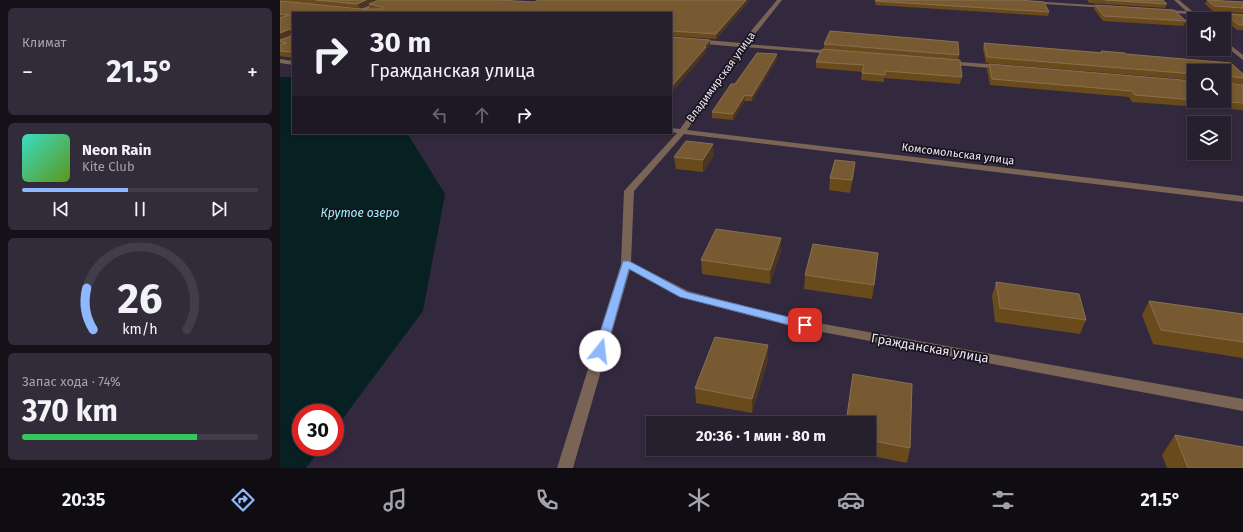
<!DOCTYPE html>
<html lang="ru">
<meta charset="utf-8">
<style>
body{margin:0;font-family:"Fira Sans",sans-serif;background:#322c3a;color:#f1f3f6;height:100vh;display:flex;flex-direction:column;font-size:15px;white-space:nowrap}
*{box-sizing:border-box;margin:0}
p{font-size:13px;color:#a4a2aa}
.icon{flex:none;width:22px;height:22px;fill:none;stroke:currentColor;stroke-width:2;stroke-linecap:round;stroke-linejoin:round}
.map{position:relative;flex:1;overflow:hidden}
.details{display:flex;flex-direction:column;gap:8px;padding:8px;background:#151119;width:280px}
.details>*{flex:none}
.guide{position:absolute;left:12px;top:12px;width:380px;height:122px;border-radius:0px;box-shadow:0 2px 6px #0003,0 0 0 1px #423d4a;background:#261f2e;color:#f1f3f6;overflow:hidden}
.tools{position:absolute;left:907px;top:12px;display:grid;gap:8px}
.tools a{display:grid;place-items:center;width:44px;height:44px;border-radius:0px;background:#261f2e;box-shadow:0 2px 6px #0003,0 0 0 1px #423d4a;font-size:20px}
.speed{position:absolute;left:12px;top:404px;display:flex;gap:8px;font-size:20px;font-weight:700;text-align:center}
.speed>*{display:grid;place-content:center;width:52px;height:52px;border-radius:50%;background:#261f2e;box-shadow:0 2px 6px #0003,0 0 0 1px #423d4a;line-height:1}
.speed .limit{border:6px solid #d22;background:#fff;color:#111}
.pin{position:absolute;display:grid;place-items:center;width:34px;height:34px;color:#fff;margin:-17px;border-radius:8px;box-shadow:0 2px 6px #0006}
.me{position:absolute;width:44px;margin:-22px;rotate:16deg;stroke-linejoin:round;filter:drop-shadow(0 0 3px #0008)}
.turn{display:flex;align-items:center;gap:14px;height:84px;padding:0 12px;font-size:18px}
.turn .icon{width:52px;height:52px;stroke-width:2.5}
.turn b{display:block;font-size:28px;line-height:34px}
.lanes{display:flex;align-items:center;height:38px;padding:0 12px;background:#0003;justify-content:center;gap:20px;direction:ltr}
.lanes .off{opacity:.35}
.big{font-size:30px;font-weight:700;line-height:1.1}
.details .card{flex:1;display:flex;flex-direction:column;justify-content:center;gap:6px;min-width:0;padding:0 14px;border-radius:6px;background:#322c3a}
.details .dial{align-items:center;gap:0}
.dial svg{height:104px;overflow:visible;fill:none;stroke:#423d4a;stroke-width:7;stroke-linecap:round;text-anchor:middle}
.dial text{fill:#f1f3f6;stroke:none}
.song{display:flex;align-items:center;gap:12px}
.cover{width:48px;height:48px;border-radius:6px;background:linear-gradient(135deg,hsl(170 70% 55%),hsl(90 70% 35%))}
.played{height:4px;border-radius:2px;background:linear-gradient(90deg,#8eb8fd 45%,#423d4a 45%)}
.keys{display:flex;justify-content:space-around;direction:ltr}
.heat{display:flex;justify-content:space-between;align-items:center;font-size:22px;direction:ltr}
.charge{height:6px;border-radius:3px;background:linear-gradient(90deg,#34c759 74%,#423d4a 0)}
.trip{position:absolute;left:366px;top:416px;width:230px;height:40px;border-radius:0px;background:#261f2e;box-shadow:0 2px 6px #0003,0 0 0 1px #423d4a;font-weight:700;line-height:40px;text-align:center}
.tabs{display:flex;height:64px;justify-content:space-around;align-items:center;background:#0f0c12;color:#a4a2aa}
.tabs .icon{width:28px;height:28px}
.tabs .active{color:#8eb8fd}
.tabs b{font-size:18px;color:#f1f3f6}
main{display:flex;flex:1;min-height:0}
.map>svg:first-child{display:block}
</style>
<main>
<section class="details">
<div class="card"><p>Климат</p>
<div class="heat"><a>−</a><b class="big">21.5°</b><a>+</a></div>
</div>
<div class="card">
<div class="song"><i class="cover"></i><div><b>Neon Rain</b><p>Kite Club</p></div></div>
<div class="played"></div>
<div class="keys"><svg class="icon" aria-label="previous" viewBox="0 0 24 24"><path d="M18 5L8 12l10 7zM5 5v14"/></svg><svg class="icon" aria-label="pause" viewBox="0 0 24 24"><path d="M8 5v14M16 5v14"/></svg><svg class="icon" aria-label="next" viewBox="0 0 24 24"><path d="M6 5l10 7-10 7zM19 5v14"/></svg></div>
</div>
<div class="card dial"><svg viewBox="0 0 100 80">
<path d="M14 69A42 42 0 1 1 86 69"/>
<path d="M14 69A42 42 0 0 1 9 37" stroke="#8eb8fd"/>
<text x="50" y="56" font-size="32" font-weight="700">26</text>
<text x="50" y="72" font-size="11">km/h</text>
</svg></div>
<div class="card"><p>Запас хода · 74%</p><b class="big">370 km</b><div class="charge"></div></div>
</section>
<div class="map">
<svg width="963" height="468" viewBox="0 0 963 468">
<rect width="100%" height="100%" fill="#33293e"/>
<path fill="#072022" d="M 0,77 L 13,77 L 13,133 L 127,133 L 165,194 L 143,311 L 55,429 L 55,413 L 21,413 L 21,447 L 42,447 L 26,468 L 0,468 Z"/>
<g fill="none" stroke-linecap="round" stroke-linejoin="round">
<g fill="#796455" fill-rule="evenodd">
<path d="M 103,0 L 109,0 L 78,13 L 70,13 Z"/>
<path d="M 497,0 L 502,0 L 467,44 L 553,51 L 555,52 L 555,54 L 464,47 L 407,130 L 963,196 L 963,202 L 404,134 L 354,191 L 351,262 L 408,291 L 510,318 L 963,399 L 963,411 L 510,326 L 400,297 L 350,270 L 293,468 L 277,468 L 341,264 L 344,191 L 397,133 L 391,132 L 391,128 L 400,129 L 459,47 L 391,41 L 391,37 L 461,43 Z"/>
<path d="M 894,0 L 899,0 L 912,11 L 963,14 L 963,18 L 881,12 L 881,11 L 883,10 L 906,11 Z"/>
<path d="M 751,1 L 827,6 L 829,7 L 827,8 L 749,3 Z"/>
<path d="M 944,40 L 963,55 L 963,60 L 944,45 Z"/>
<path d="M 0,59 L 13,61 L 13,65 L 0,63 Z"/>
<path d="M 667,61 L 721,65 L 724,67 L 721,69 L 665,64 L 665,62 Z"/>
</g>
</g>
<g fill="#694a1b" fill-rule="evenodd">
<path d="M 0,0 L 218,0 L 254,2 L 470,0 L 436,39 L 391,36 L 391,13 L 13,13 L 13,58 L 0,56 L 0,40 L 11,36 L 11,35 L 0,40 ZM 8,2 L 79,8 L 90,4 L 89,4 L 90,9 L 82,9 Z"/>
<path d="M 596,0 L 769,12 L 768,16 L 595,5 Z"/>
<path d="M 807,0 L 883,0 L 887,4 L 885,8 L 809,3 Z"/>
<path d="M 927,0 L 963,2 L 963,13 L 933,11 L 925,4 Z"/>
<path d="M 815,5 L 906,21 L 904,26 L 823,21 L 814,9 Z"/>
<path d="M 945,14 L 963,15 L 963,30 L 957,30 L 943,18 Z"/>
<path d="M 704,43 L 820,52 L 821,51 L 846,54 L 963,74 L 963,84 L 946,83 L 963,85 L 963,110 L 852,102 L 849,97 L 710,85 L 707,70 L 709,64 L 914,81 L 914,101 L 944,101 L 914,71 L 914,80 L 706,63 L 703,49 Z"/>
<path d="M 544,44 L 679,55 L 678,60 L 682,77 L 680,84 L 604,78 L 604,82 L 581,80 L 582,72 L 536,68 L 536,62 L 544,49 Z"/>
<path d="M 497,59 L 472,101 L 465,101 L 453,120 L 432,118 L 432,112 L 455,84 Z"/>
<path d="M 434,155 L 423,172 L 396,169 L 394,157 Z"/>
<path d="M 575,162 L 574,174 L 570,193 L 549,190 L 550,178 Z"/>
<path d="M 501,251 L 490,284 L 422,274 L 421,260 Z"/>
<path d="M 525,275 L 594,285 L 592,299 L 524,289 Z"/>
<path d="M 716,282 L 806,320 L 800,334 L 715,322 L 712,296 Z"/>
<path d="M 869,301 L 963,314 L 963,358 L 873,344 L 862,315 Z"/>
<path d="M 488,360 L 472,413 L 416,403 L 415,388 Z"/>
<path d="M 589,423 L 630,448 L 627,463 L 563,450 L 563,449 L 589,449 Z"/>
<path d="M 895,435 L 963,468 L 887,468 L 882,455 Z"/>
</g>
<g fill="#4d361f">
<path d="M 86,0 L 99,0 L 79,8 L 77,4 Z"/>
<path d="M 466,0 L 470,0 L 436,39 L 436,34 Z"/>
<path d="M 10,29 L 12,35 L 0,40 L 0,33 Z"/>
<path d="M 430,40 L 430,46 L 426,50 L 426,53 L 391,94 L 391,87 Z"/>
<path d="M 497,54 L 497,59 L 472,101 L 472,96 Z"/>
<path d="M 465,95 L 465,101 L 453,120 L 453,114 Z"/>
<path d="M 433,144 L 434,155 L 423,172 L 423,160 Z"/>
<path d="M 575,162 L 574,174 L 570,193 L 572,180 Z"/>
<path d="M 501,238 L 501,251 L 490,284 L 490,270 Z"/>
<path d="M 488,345 L 488,360 L 472,413 L 472,399 Z"/>
</g>
<g fill="#775a32" stroke="#897051">
<path d="M 36,0 L 86,0 L 77,4 Z"/>
<path d="M 99,0 L 218,0 L 254,2 L 259,0 L 466,0 L 436,34 L 391,31 L 391,13 L 13,13 L 13,52 L 0,51 L 0,45 L 6,43 L 0,42 L 0,40 L 11,36 L 12,31 L 10,29 L 0,33 L 0,18 L 9,15 L 0,14 L 0,1 L 82,9 L 102,9 L 104,8 L 102,7 L 89,4 Z"/>
<path d="M 596,0 L 739,0 L 764,2 L 769,12 L 595,1 Z"/>
<path d="M 825,0 L 883,0 L 887,4 Z"/>
<path d="M 927,0 L 963,2 L 963,8 L 935,6 Z"/>
<path d="M 815,5 L 894,10 L 906,21 L 824,16 Z"/>
<path d="M 945,14 L 963,15 L 963,25 L 959,25 Z"/>
<path d="M 550,31 L 678,42 L 679,55 L 544,44 Z"/>
<path d="M 391,37 L 430,40 L 424,47 L 426,47 L 391,87 Z"/>
<path d="M 704,43 L 822,53 L 821,51 L 845,53 L 846,54 L 951,63 L 963,74 L 963,78 L 947,76 L 945,78 L 946,83 L 963,85 L 963,103 L 931,101 L 944,101 L 944,71 L 914,71 L 914,74 L 707,57 Z"/>
<path d="M 542,49 L 680,60 L 682,77 L 605,71 L 605,75 L 582,73 L 584,65 L 536,62 Z"/>
<path d="M 477,53 L 497,54 L 472,96 L 465,95 L 453,114 L 432,112 L 451,84 L 455,84 Z"/>
<path d="M 709,64 L 914,81 L 914,100 L 855,95 L 852,91 L 712,79 Z"/>
<path d="M 406,141 L 433,144 L 423,160 L 394,157 Z"/>
<path d="M 555,160 L 575,162 L 572,180 L 550,178 Z"/>
<path d="M 436,229 L 501,238 L 490,270 L 421,260 Z"/>
<path d="M 533,244 L 598,253 L 594,285 L 525,275 Z"/>
<path d="M 716,282 L 799,294 L 806,320 L 720,308 Z"/>
<path d="M 869,301 L 963,314 L 963,342 L 881,330 Z"/>
<path d="M 435,337 L 488,345 L 472,399 L 415,388 Z"/>
<path d="M 573,374 L 632,384 L 630,448 L 589,440 L 589,423 L 566,423 Z"/>
<path d="M 895,435 L 963,447 L 963,468 L 908,468 Z"/>
</g>
<path fill="#8eb8fd" stroke="#5c78a4" d="M 343,261 L 349,261 L 407,292 L 525,321 L 529,322 L 531,325 L 529,328 L 525,329 L 400,297 L 349,269 L 326,351 L 324,354 L 320,355 L 316,354 L 314,351 Z"/>
<g text-anchor="middle" dominant-baseline="central" stroke-width="3.5" stroke-linejoin="round" paint-order="stroke">
<g font-size="11" fill="#ebe5f3" stroke="#18141d">
<text transform="translate(441 77) rotate(-54)">Владимирская улица</text>
<text transform="translate(678 154) rotate(7)">Комсомольская улица</text>
</g>
<g font-size="12" font-style="italic" fill="#9df6fc" stroke="#18141d">
<text x="80" y="213">Крутое озеро</text>
</g>
<g font-size="13" fill="#ebe5f3" stroke="#18141d">
<text transform="translate(650 348) rotate(10)">Гражданская улица</text>
</g>
</g>
</svg>
<div class="tools">
<a><svg class="icon" aria-label="sound" viewBox="0 0 24 24"><path d="M4 9h4l5-4v14l-5-4H4zM17 9q2 3 0 6"/></svg></a>
<a><svg class="icon" aria-label="search" viewBox="0 0 24 24"><circle cx="10" cy="10" r="6"/><path d="M15 15l6 6"/></svg></a>
<a><svg class="icon" aria-label="layers" viewBox="0 0 24 24"><path d="M12 4l9 5-9 5-9-5zM3 14l9 5 9-5"/></svg></a>
</div>
<div class="speed"><div class="limit">30</div></div>
<div class="pin" style="left:525px;top:325px;background:#d93025"><svg class="icon" aria-label="arrive" viewBox="0 0 24 24"><path d="M6 21V4h12l-3 4 3 4H6"/></svg></div>
<svg class="me" style="left:320px;top:351px" viewBox="-20 -20 40 40"><circle r="19" fill="#fff"/><path d="M0-13L10 11 0 6-10 11z" fill="#8eb8fd"/></svg>
<div class="trip">20:36 · 1 мин · 80 m</div>
<div class="guide">
<div class="turn"><svg class="icon" aria-label="right" viewBox="0 0 24 24"><path d="M7 20v-9h11M14 6l5 5-5 5"/></svg><div><b>30 m</b>Гражданская улица</div></div>
<div class="lanes"><svg class="icon off" aria-label="left" viewBox="0 0 24 24"><path d="M17 20v-9H6M10 6l-5 5 5 5"/></svg><svg class="icon off" aria-label="ahead" viewBox="0 0 24 24"><path d="M12 20V5M6 11l6-6 6 6"/></svg><svg class="icon" aria-label="right" viewBox="0 0 24 24"><path d="M7 20v-9h11M14 6l5 5-5 5"/></svg></div>
</div>
</div>
</main>
<nav class="tabs">
<b>20:35</b>
<svg class="icon active" aria-label="directions" viewBox="0 0 24 24"><path d="M12 3l9 9-9 9-9-9zM9 14v-3h6M13 9l2 2-2 2"/></svg>
<svg class="icon" aria-label="music" viewBox="0 0 24 24"><path d="M9 18V5l10-2v13"/><circle cx="6" cy="18" r="3"/><circle cx="16" cy="16" r="3"/></svg>
<svg class="icon" aria-label="phone" viewBox="0 0 24 24"><path d="M5 4h4l2 5-3 2q2 4 5 5l2-3 5 2v4C11 20 4 13 5 4z"/></svg>
<svg class="icon" aria-label="climate" viewBox="0 0 24 24"><path d="M12 3v18M4 7l16 10M4 17L20 7"/></svg>
<svg class="icon" aria-label="car" viewBox="0 0 24 24"><path d="M5 17H2v-5l4-1 3-4h7l3 4 3 1v5h-3M9 17h6M6 11h13"/><circle cx="7" cy="17" r="2"/><circle cx="17" cy="17" r="2"/></svg>
<svg class="icon" aria-label="filters" viewBox="0 0 24 24"><path d="M4 7h16M4 17h16"/><circle cx="9" cy="7" r="2"/><circle cx="15" cy="17" r="2"/></svg>
<b>21.5°</b>
</nav>
